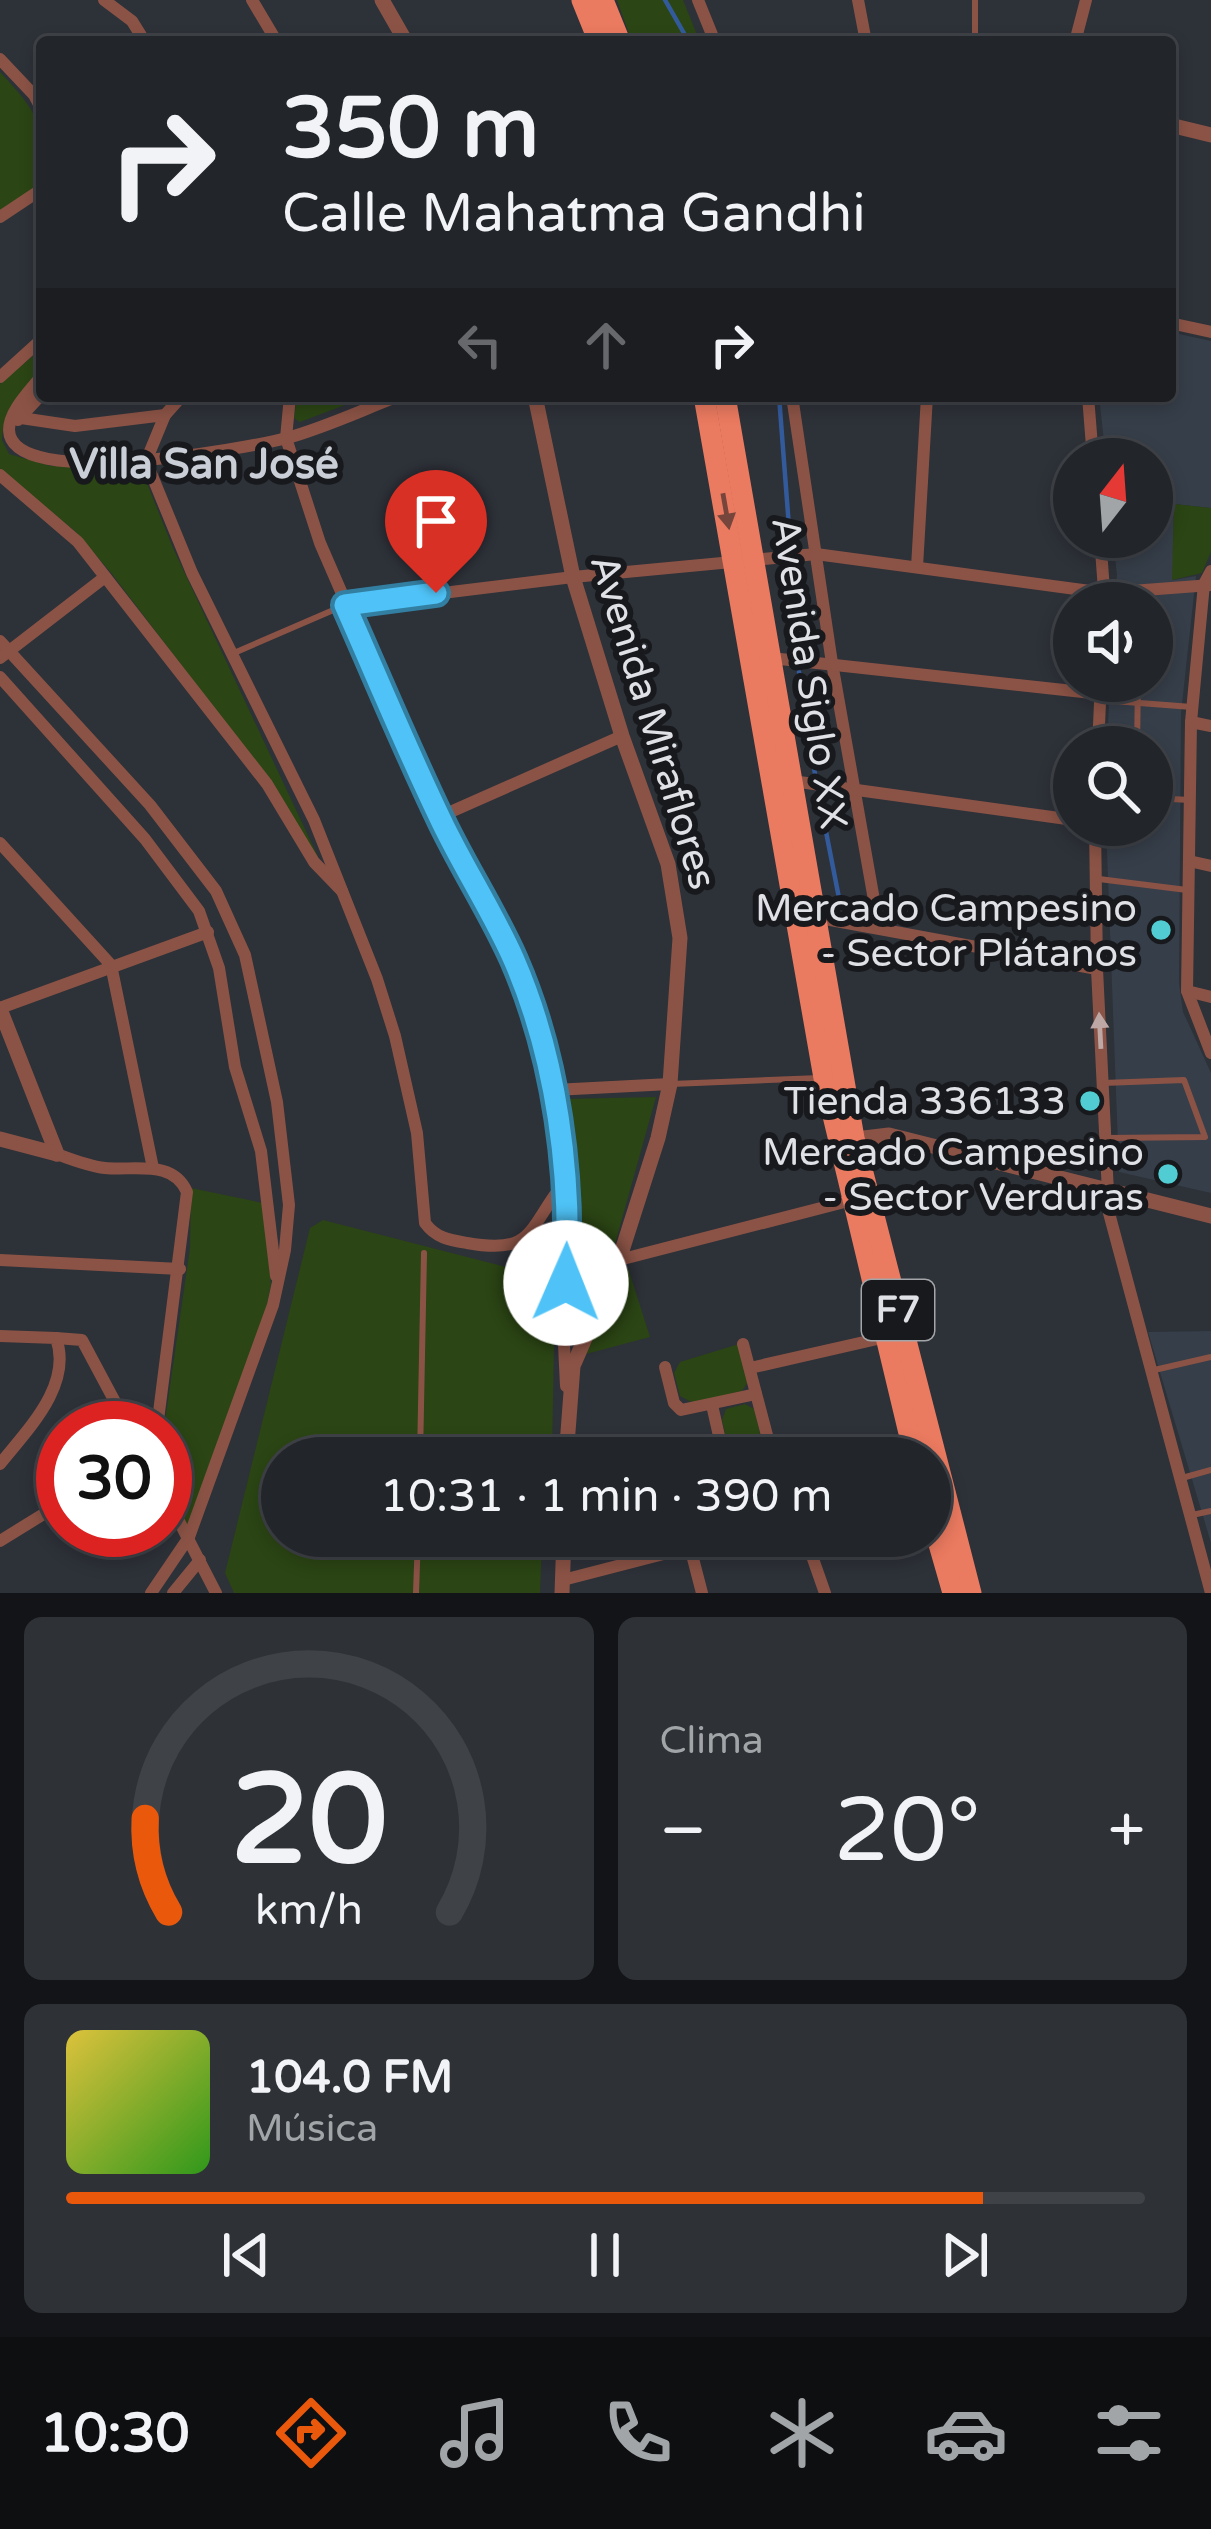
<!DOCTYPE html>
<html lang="es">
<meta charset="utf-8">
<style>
body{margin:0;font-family:"Varela Round",sans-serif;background:#2e3136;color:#f1f3f6;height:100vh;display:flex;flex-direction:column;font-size:45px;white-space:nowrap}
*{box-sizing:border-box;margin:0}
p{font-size:39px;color:#a2a5a8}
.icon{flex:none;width:66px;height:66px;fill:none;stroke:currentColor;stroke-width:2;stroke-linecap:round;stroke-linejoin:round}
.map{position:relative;height:1593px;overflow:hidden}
.sheet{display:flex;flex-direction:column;gap:24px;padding:24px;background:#131417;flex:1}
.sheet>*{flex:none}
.top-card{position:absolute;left:36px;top:36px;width:1140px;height:366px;border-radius:12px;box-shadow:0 6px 18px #0003,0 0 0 3px #3f4247;background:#22252a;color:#f1f3f6;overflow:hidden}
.needle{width:78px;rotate:17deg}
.tools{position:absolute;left:1053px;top:438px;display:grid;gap:24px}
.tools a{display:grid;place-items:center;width:120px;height:120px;border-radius:50%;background:#22252a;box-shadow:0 6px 18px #0003,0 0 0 3px #3f4247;font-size:60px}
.speed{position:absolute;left:36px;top:1401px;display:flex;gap:24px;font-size:60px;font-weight:700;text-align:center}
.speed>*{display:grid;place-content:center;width:156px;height:156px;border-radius:50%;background:#22252a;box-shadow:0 6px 18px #0003,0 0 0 3px #3f4247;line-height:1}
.speed .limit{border:18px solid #d22;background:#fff;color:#111}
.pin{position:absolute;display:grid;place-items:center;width:102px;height:102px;color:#fff;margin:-123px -51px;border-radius:50% 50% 50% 0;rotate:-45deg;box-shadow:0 0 12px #0007}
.pin .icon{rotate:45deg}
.me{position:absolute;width:132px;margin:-66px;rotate:1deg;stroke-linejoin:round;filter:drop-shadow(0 0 9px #0008)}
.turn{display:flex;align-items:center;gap:42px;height:252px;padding:0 48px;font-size:54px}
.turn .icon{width:156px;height:156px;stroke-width:2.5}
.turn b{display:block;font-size:84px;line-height:102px}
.lanes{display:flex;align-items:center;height:114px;padding:0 48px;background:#0003;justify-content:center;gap:60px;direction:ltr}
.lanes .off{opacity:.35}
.big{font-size:90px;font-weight:600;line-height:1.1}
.sheet .card{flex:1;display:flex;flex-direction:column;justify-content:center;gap:18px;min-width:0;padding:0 42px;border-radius:18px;background:#2e3136}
.sheet .dial{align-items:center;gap:0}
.dial svg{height:312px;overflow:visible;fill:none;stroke:#3f4247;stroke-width:7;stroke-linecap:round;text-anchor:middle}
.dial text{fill:#f1f3f6;stroke:none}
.song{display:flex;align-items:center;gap:36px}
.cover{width:144px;height:144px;border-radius:18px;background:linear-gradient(135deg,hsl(50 70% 55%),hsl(110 70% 35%))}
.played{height:12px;border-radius:6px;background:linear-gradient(90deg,#ea580c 85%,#3f4247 85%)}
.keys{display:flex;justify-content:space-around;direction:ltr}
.heat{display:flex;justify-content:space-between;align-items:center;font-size:66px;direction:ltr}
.sheet .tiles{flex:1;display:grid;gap:24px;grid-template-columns:1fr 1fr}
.card:last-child{grid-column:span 2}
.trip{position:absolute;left:261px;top:1437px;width:690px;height:120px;border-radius:60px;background:#22252a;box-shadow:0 6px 18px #0003,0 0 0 3px #3f4247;font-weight:600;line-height:120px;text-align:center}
.tabs{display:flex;height:192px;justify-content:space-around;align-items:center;background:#0e0f11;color:#a2a5a8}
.tabs .icon{width:84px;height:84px}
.tabs .selected{color:#ea580c}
.tabs b{font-size:54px;color:#f1f3f6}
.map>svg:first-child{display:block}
</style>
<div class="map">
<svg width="1211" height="1593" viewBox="0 0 1211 1593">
<rect width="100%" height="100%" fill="#2d3138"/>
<g fill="#363e49">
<path d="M 1170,332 L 1211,341 L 1211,508 L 1174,504 L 1173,580 L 1196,576 L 1181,713 L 1179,983 L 1183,1012 L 1211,1073 L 1211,1193 L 1119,1172 L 1106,825 L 1152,825 L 1152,747 L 1107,747 L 1110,681 L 1152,681 L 1152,603 L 1113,603 L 1117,576 L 1113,537 L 1152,537 L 1152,459 L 1106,459 L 1099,396 L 1170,396 Z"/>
<path d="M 1211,1331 L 1211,1543 L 1148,1332 Z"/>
</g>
<g fill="#2b4514">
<path d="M 617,0 L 683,0 L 700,42 L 632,42 Z"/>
<path d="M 0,72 C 42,117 42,123 42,183 L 0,212 Z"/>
<path d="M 42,348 L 42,368 L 24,390 L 3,427 L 2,440 L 9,454 L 51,466 L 128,466 L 142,471 L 173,548 L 321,863 L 214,708 L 112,574 L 76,532 L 0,469 L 0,384 Z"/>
<path d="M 297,396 L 328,396 L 345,405 L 300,422 L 294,418 Z"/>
<path d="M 1174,504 L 1211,508 L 1211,552 L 1202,573 L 1172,580 Z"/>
<path d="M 656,1097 L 613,1251 L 581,1321 L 575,1325 L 571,1320 L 575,1230 L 564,1099 Z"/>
<path d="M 191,1188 L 263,1203 L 271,1284 L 267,1305 L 189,1527 L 165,1483 L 164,1428 L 190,1248 Z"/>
<path d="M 323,1220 L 549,1278 L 555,1288 L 552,1458 L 282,1458 L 282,1536 L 550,1536 L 542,1540 L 540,1593 L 234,1593 L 225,1573 L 310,1228 Z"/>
<path d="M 628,1268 L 650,1337 L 586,1354 L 609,1297 Z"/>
<path d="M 739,1344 L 748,1382 L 742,1391 L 693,1403 L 680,1396 L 674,1373 L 680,1362 Z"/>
<path d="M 745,1404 L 754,1409 L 766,1458 L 731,1458 L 722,1420 L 726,1409 Z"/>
</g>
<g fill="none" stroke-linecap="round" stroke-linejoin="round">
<g stroke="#335b9c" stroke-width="4.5">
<path d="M 665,0 L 689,42"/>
<path d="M 779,396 L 790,540"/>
<path d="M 787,564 L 794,649"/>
<path d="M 799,672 L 815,774"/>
<path d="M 819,796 L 839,898"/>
</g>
<g stroke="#8b5346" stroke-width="6">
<path d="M 975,0 L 975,42"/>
<path d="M 234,653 L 345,605"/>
<path d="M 1100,700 L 1192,707"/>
<path d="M 1137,747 L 1138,681"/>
<path d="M 1152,798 L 1190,800"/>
<path d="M 1099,879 L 1187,890"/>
<path d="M 1103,1083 L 1184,1080 L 1205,1137 L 1106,1138"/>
<path d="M 671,1084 L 820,1078"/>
<path d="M 1150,1371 L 1211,1357"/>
<path d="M 420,1458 L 424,1253"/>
<path d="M 1182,1478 L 1211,1470"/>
<path d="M 1192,1515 L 1211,1511"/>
<path d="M 416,1593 L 418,1536"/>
</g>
<g stroke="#8b5346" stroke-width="12">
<path d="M 104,0 L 132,21 L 145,42"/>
<path d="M 252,0 L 277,42"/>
<path d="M 698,0 L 715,42"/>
<path d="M 858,0 L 866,42"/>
<path d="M 1075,42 L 1086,0"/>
<path d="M 0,59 L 34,95 L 42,110"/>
<path d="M 0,217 L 42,189"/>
<path d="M 1170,323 L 1211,332"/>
<path d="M 42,375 C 31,390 9,410 9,430 C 11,492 248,448 287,438 C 324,428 362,410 399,396"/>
<path d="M 0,377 L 42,339"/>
<path d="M 182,396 L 165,415 L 146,461 L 192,573 L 314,820 L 377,979 L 395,1036 L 417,1133 L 425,1223 C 436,1238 449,1240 467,1243 C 534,1255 527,1230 563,1184"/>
<path d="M 290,396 L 286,438 L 320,543 L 439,817 L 513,960 L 537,1020 L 554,1090 L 568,1241 L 563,1324 L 566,1386"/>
<path d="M 792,396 L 832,663 L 879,928"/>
<path d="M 1088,396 L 1093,459"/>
<path d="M 21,418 L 75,426 L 165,415"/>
<path d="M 18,420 L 42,394"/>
<path d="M 0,475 L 78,542 L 267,784 L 314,862 L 342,891"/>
<path d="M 1100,537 L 1105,603"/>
<path d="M 917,567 L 927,396"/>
<path d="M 1211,571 L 1204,584 L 1191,722 L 1187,991 L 1211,1053"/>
<path d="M 345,605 L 573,577 L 816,554 L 1105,593 L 1211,585"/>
<path d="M 0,641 L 150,805 L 216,891 L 245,955 L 277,1102 L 289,1205 L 285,1250 L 273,1305 L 189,1537 L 151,1593"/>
<path d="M 0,658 L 105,577"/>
<path d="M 771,658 L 1101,694"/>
<path d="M 0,677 L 145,839 L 199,911 L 219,968 L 235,1067 L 261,1151 L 276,1276"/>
<path d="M 1191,722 L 1211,726"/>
<path d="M 1098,747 L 1101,681"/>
<path d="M 792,781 L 1074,820"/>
<path d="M 439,817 L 622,736"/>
<path d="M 1095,825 L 1097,969 L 1109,1213 L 1211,1593"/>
<path d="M 0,843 L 111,965 L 153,1168"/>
<path d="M 1189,861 L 1211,866"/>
<path d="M 814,917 L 1097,969"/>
<path d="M 1187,991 L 1211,997"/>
<path d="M 0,1008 L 208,932"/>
<path d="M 554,1090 L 670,1084"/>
<path d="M 57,1154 C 73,1160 88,1166 105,1168 C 134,1171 173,1159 187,1192 L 157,1428"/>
<path d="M 0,1260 L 180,1269"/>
<path d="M 619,1260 L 856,1199"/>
<path d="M 0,1336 L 56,1338 C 73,1385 28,1429 0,1464"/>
<path d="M 56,1338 L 82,1340 L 129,1428"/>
<path d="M 743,1344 L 773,1458"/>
<path d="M 665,1367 L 674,1403 L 681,1410 L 756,1394"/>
<path d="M 750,1368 L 886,1337"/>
<path d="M 712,1405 L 724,1458"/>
<path d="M 165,1494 L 216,1593"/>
<path d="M 805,1536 L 825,1593"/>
<path d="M 0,1541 L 63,1502"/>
<path d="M 690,1547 L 702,1593"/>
<path d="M 563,1580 L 733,1536"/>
<path d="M 173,1593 L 200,1560"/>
</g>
<g stroke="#8b5346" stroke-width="15">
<path d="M 382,0 L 406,42"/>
<path d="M 1170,125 L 1211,135"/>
<path d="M 535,396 L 573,577 L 622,736 L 668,864 L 680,938 L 670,1084 L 658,1138 L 619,1260 L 573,1366 L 566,1458"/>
<path d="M 0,1009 L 57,1154"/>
<path d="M 0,1139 L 57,1154"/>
<path d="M 847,1140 L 889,1135 L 1211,1216"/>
<path d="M 562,1593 L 564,1536"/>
</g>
<g stroke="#ea7a60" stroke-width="21">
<path d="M 582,0 L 599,42"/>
<path d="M 603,0 L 620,42"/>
<path d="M 704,396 L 824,1078 L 915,1458"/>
<path d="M 725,396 L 854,1138 L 971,1593"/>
<path d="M 930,1513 L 953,1593"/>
</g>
</g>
<defs><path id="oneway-solid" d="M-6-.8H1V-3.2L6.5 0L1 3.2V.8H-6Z" transform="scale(3)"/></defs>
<use fill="#76453b" href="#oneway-solid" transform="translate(726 511) rotate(80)"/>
<use fill="#bda8a6" href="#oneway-solid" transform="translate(1100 1031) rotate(-93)"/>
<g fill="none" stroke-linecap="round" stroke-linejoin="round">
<g stroke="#337fa1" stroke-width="30">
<path id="route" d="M 436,593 L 345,605 C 376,675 405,745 438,814 C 461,864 492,910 514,960 C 557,1059 572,1176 566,1283"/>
</g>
<use href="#route" stroke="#4fc3f7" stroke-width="21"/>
</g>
<g fill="#51ccd2" stroke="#17191c" stroke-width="4.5">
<circle cx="1161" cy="930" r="12"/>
<circle cx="1090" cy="1101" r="12"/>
<circle cx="1168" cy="1174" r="12"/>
</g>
<g text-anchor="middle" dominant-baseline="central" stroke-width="12" stroke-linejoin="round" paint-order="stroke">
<rect fill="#17191c" stroke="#a3a5a9" stroke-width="3" x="862" y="1280" width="72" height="60" rx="9"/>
<g font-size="36" font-weight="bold" fill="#dfe1e6">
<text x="898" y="1310">F7</text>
</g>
<g font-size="39" fill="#dfe1e6" stroke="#17191c">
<text transform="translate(809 673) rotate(81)">Avenida Siglo XX</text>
<text transform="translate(653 722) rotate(73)">Avenida Miraflores</text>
</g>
<g font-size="39" fill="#dfe1e6" stroke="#17191c" text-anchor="end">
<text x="1137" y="908">Mercado Campesino<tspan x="1137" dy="45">- Sector Plátanos</tspan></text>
<text x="1066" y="1101">Tienda 336133</text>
<text x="1144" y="1152">Mercado Campesino<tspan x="1144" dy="45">- Sector Verduras</tspan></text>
</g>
<g font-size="42" font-weight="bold" fill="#cacfd7" stroke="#17191c">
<text x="204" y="464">Villa San José</text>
</g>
</g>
</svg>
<div class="tools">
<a><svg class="needle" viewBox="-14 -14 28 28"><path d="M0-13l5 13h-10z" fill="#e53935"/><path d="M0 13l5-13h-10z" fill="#a2a5a8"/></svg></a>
<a><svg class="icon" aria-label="sound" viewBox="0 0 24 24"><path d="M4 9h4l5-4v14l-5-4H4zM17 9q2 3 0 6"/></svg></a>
<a><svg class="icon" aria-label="search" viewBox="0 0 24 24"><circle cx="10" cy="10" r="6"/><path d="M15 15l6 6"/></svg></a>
</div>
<div class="speed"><div class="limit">30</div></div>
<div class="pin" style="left:436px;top:593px;background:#d93025"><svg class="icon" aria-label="arrive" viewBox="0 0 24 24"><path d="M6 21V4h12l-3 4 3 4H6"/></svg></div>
<svg class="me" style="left:566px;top:1283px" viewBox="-20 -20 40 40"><circle r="19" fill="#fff"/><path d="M0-13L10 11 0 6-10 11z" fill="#4fc3f7"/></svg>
<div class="trip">10:31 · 1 min · 390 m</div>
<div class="top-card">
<div class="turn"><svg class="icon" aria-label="right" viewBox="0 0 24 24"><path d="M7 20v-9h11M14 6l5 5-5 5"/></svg><div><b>350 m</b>Calle Mahatma Gandhi</div></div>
<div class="lanes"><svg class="icon off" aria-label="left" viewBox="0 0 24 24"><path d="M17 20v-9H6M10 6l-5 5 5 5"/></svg><svg class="icon off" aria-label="ahead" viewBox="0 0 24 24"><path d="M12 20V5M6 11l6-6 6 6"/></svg><svg class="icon" aria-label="right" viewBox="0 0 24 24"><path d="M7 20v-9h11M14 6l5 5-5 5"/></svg></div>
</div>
</div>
<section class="sheet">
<div class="tiles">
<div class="card dial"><svg viewBox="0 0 100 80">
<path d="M14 69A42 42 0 1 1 86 69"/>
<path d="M14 69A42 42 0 0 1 8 45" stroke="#ea580c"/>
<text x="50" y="56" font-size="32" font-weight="700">20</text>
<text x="50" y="72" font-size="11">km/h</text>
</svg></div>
<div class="card"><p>Clima</p>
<div class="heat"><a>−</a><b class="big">20°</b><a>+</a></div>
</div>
<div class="card">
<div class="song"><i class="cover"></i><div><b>104.0 FM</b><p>Música</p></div></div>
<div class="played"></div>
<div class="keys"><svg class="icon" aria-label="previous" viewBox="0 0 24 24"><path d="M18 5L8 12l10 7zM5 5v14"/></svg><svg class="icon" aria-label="pause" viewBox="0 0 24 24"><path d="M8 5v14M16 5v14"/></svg><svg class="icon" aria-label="next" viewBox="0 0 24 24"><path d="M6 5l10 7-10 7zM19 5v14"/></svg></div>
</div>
</div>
</section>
<nav class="tabs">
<b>10:30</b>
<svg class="icon selected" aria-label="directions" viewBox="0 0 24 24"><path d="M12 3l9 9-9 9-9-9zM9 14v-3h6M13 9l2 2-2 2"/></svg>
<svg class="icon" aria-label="music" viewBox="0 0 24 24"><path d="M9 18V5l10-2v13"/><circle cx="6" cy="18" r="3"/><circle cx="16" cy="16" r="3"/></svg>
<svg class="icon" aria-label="phone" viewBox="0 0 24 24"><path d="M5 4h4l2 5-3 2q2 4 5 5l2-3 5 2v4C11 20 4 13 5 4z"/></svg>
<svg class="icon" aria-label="climate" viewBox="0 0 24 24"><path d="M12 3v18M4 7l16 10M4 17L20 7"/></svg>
<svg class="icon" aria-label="car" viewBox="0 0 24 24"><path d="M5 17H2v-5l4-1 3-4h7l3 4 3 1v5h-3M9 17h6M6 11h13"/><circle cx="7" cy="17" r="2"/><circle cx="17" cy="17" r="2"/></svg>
<svg class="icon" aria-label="filters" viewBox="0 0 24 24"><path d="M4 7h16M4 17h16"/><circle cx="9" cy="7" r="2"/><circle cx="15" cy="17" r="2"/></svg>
</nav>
